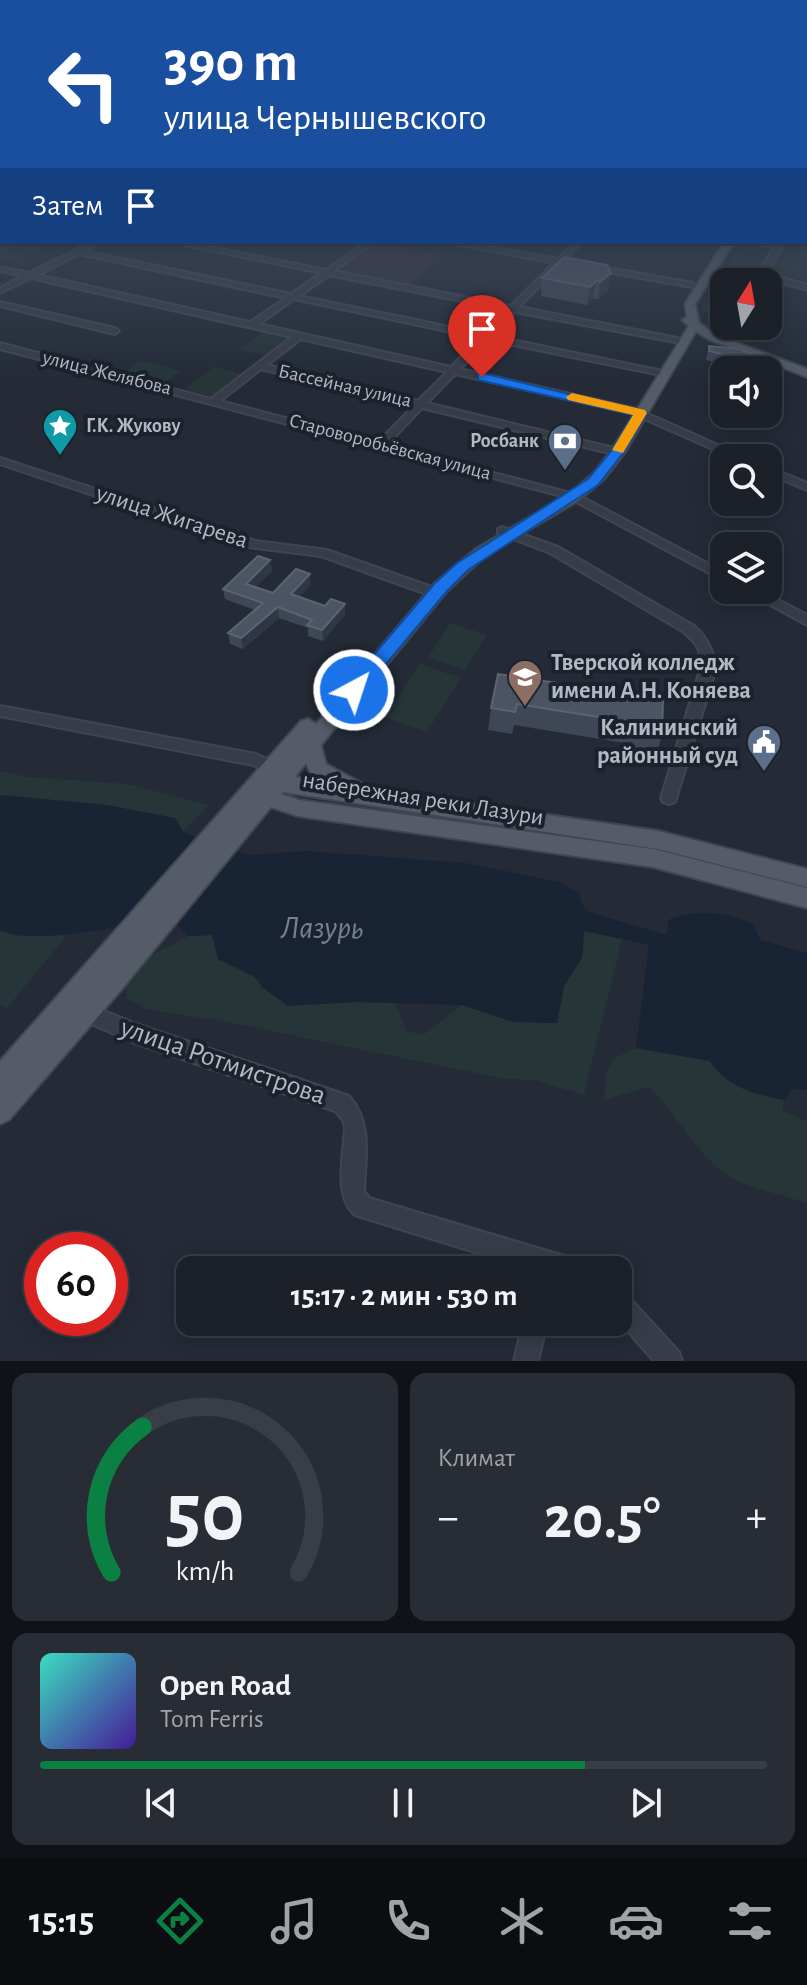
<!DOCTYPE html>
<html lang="ru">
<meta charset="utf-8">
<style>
body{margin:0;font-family:"Alegreya Sans",sans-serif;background:#282d35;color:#f1f3f6;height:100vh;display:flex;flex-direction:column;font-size:30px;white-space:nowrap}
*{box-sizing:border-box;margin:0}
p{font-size:26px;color:#a0a3a8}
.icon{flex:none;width:44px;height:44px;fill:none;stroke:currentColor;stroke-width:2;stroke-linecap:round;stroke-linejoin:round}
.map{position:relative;height:1361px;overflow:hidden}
.drawer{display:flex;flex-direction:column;gap:12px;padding:12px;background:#0f1217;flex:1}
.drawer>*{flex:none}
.banner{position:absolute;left:0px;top:0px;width:808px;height:244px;box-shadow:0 4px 20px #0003,0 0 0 2px #393e46;background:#1a4fa0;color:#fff;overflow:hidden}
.needle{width:52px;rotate:11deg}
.controls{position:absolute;left:710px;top:268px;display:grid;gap:16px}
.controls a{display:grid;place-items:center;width:72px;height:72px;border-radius:16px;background:#1b2029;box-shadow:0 4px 20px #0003,0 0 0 2px #393e46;font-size:40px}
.speed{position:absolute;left:24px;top:1232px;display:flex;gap:16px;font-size:40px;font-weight:700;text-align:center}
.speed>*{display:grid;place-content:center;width:104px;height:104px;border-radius:50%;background:#1b2029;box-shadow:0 4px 20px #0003,0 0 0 2px #393e46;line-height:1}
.speed .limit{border:12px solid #d22;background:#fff;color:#111}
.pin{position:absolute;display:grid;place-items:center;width:68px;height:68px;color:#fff;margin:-82px -34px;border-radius:50% 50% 50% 0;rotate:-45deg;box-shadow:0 0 8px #0007}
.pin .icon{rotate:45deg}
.me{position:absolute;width:88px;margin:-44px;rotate:40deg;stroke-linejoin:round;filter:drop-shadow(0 0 6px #0008)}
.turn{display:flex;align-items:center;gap:28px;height:168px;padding:0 32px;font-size:36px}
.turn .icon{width:104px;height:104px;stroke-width:2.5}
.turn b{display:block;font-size:56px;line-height:68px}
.then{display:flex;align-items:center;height:76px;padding:0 32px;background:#0003;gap:16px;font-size:30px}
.big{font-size:60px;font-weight:600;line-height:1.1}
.drawer .card{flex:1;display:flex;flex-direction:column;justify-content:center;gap:12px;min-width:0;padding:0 28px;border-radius:16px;background:#282d35}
.drawer .dial{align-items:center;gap:0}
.dial svg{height:208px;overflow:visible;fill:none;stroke:#393e46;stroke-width:7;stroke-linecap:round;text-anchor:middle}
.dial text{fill:#f1f3f6;stroke:none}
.song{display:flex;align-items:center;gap:24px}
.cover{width:96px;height:96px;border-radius:12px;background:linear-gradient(135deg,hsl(170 70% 55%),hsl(260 70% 35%))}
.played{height:8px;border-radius:4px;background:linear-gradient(90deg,#0b8043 75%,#393e46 75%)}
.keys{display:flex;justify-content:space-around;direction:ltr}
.heat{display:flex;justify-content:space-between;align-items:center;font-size:44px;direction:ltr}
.drawer .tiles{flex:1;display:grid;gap:12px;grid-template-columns:1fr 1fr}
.card:last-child{grid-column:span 2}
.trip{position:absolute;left:176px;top:1256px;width:456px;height:80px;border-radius:16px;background:#1b2029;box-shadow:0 4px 20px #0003,0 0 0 2px #393e46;font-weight:600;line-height:80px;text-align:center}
.tabs{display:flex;height:128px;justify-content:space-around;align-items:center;background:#0b0d10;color:#a0a3a8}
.tabs .icon{width:56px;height:56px}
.tabs .on{color:#0b8043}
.tabs b{font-size:36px;color:#f1f3f6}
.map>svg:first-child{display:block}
</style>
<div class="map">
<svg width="807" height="1361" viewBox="0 0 807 1361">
<rect width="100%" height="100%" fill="#242b37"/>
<path fill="#33313d" d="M 378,243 L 445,255 L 408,286 L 338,272 Z"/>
<g fill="#263538">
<path d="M 2,236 L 2,242 L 54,243 L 18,260 L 2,261 Z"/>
<path d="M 807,246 L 807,284 L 768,272 L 783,247 L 804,250 Z"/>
<path d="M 735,253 L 767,259 L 754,282 L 724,282 L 724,323 L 701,308 Z"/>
<path d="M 264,332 L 293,338 L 269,357 L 239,349 Z"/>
<path d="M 139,360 L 181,371 L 164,383 L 125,374 Z"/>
<path d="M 214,367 L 246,375 L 217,398 L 185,389 Z"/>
<path d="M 450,623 L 487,635 L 465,670 L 428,658 Z"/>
<path d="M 420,664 L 461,678 L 427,732 L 385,717 Z"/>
<path d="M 0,771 L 28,777 L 127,784 L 209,805 L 183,832 L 175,818 L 106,805 L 0,795 Z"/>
<path d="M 367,803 L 652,845 L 807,885 L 807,891 L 651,851 L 364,808 Z"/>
<path d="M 0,930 L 14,936 L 68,934 L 7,1008 L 0,1005 Z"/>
<path d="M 584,931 L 622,938 L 584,1095 L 535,1080 L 506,1079 L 222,1021 L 146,1009 L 127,998 L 126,987 L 143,960 L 188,936 L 212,935 L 218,959 L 255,977 L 263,988 L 357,1002 L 396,1003 L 406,1031 L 423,1035 L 462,1005 L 513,1022 L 557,1023 L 564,986 L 582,957 Z"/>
<path d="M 636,1048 L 710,1061 C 728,1088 754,1094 784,1100 L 782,1111 L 807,1121 L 807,1203 C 783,1195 751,1189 729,1176 C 698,1157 676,1113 649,1087 L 604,1100 L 606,1076 L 613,1059 Z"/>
</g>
<path fill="#182334" d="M 0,795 L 106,805 L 175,818 L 183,832 L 248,855 L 308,851 L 465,863 L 559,882 L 579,893 L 585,911 L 667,935 L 668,920 C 698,908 724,912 753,924 L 760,940 L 807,953 L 807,1090 L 793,1089 L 784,1100 C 754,1094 728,1088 710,1061 L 636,1048 L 649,945 L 584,931 L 582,958 L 564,986 L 557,1023 L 513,1022 L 462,1005 L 357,1002 L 288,1006 L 263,988 L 255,977 L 218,959 L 212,935 L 188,936 L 170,918 C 128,924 37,947 0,930 Z"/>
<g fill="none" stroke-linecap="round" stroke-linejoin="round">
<g stroke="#404651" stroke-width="4">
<g id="minor">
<rect x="0" y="207" width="2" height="4"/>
<rect x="806" y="217" width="1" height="5"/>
<path d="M 92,242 L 102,242 L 85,251 L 291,294 L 321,273 L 170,242 L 185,242 L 326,270 L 366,242 L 375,242 L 334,271 L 511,306 L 554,263 L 446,242 L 462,242 L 558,259 L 574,242 L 582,242 L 565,260 L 566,264 L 561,264 L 519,307 L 677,338 L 680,339 L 680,343 L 515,312 L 492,336 L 658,370 L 663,373 L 661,375 L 488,340 L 460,369 L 637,409 L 747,458 L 733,458 L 631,413 L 455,374 L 427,403 L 622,450 L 623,452 L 618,455 L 422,408 L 387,445 L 578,495 L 724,572 L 724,581 L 569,498 L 0,349 L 0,343 L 211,399 L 292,337 L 31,278 L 0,293 L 0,288 L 23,276 L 0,271 L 0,267 L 29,273 ZM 79,254 L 286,298 L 250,322 L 38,275 ZM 329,275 L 507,310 L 484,334 L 299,296 ZM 294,299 L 480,338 L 451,367 L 259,324 ZM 301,339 L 447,372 L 418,401 L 267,365 ZM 261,369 L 414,406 L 378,442 L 220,401 Z"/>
<path d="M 751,242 L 785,242 L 766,273 L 807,285 L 807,290 L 764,277 L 762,281 L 756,281 L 755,279 L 774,247 Z"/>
<path d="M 592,265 L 692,283 L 696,285 L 692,287 L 589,269 L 589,265 Z"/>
<path d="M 0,302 L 115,328 L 119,331 L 115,334 L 0,306 Z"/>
<path d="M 728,326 L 737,326 L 727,335 L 721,335 L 721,331 Z"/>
<path d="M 0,458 L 255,541 L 327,550 L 440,590 L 442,593 L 440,596 L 432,596 L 321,556 L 249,547 L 0,464 Z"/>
<path d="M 768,467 L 807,483 L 807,490 L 768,474 Z"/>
<path d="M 502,527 L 558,547 L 694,626 C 711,641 716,656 713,678 L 675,802 L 669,804 L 663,802 L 661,798 L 700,670 L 699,650 L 695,643 L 684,632 L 550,553 L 498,533 L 498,529 Z"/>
<path d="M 743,590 L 759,590 L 807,615 L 807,625 Z"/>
<path d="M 0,706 L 256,754 L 277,764 L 280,768 L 277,772 L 272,774 L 253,765 L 0,716 Z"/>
<path d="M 80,1001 L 136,1024 L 349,1096 C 373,1123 365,1157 364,1191 L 369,1198 L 571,1258 L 579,1262 L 583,1270 L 533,1270 L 355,1215 C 333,1196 344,1153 345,1127 L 343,1120 L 335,1111 L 135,1043 L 73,1016 L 70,1010 L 73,1004 Z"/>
<path d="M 618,1290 L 626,1294 L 679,1352 L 682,1361 L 654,1361 L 618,1320 Z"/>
<path d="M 523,1322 L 547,1322 L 538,1361 L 514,1361 Z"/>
</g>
</g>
<g stroke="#404651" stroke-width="4">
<path id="major" d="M 724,242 L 734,242 L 695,304 L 699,323 L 716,335 L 807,369 L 807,377 L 708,339 L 696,331 L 625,452 L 604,479 L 579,500 L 486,555 L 447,591 L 321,745 L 326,764 L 361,783 L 363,788 L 658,831 L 807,869 L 807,887 L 658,849 L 283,792 L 281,794 L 299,800 L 653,849 L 807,888 L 807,908 L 653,867 L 298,816 L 271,807 L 121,990 L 9,1120 L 0,1124 L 0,1061 L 301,721 L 308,719 L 316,724 L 435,583 L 476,549 L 569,494 L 594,473 L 612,450 L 689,326 L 682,320 L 687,317 L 685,304 ZM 306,763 L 311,774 L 324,782 L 295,777 Z"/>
</g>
<use href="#minor" fill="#373d48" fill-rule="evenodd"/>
<use href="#major" fill="#555c68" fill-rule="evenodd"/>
</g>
<g fill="#3f4756">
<path d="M 611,273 L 608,290 L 598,299 L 593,299 L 587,305 L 541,296 L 542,278 Z"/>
<path d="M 709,346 L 767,360 L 764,370 L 747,370 L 706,360 Z"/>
<path d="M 270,560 L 272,571 L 255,587 L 273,593 L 311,585 L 299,597 L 345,615 L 323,641 L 308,636 L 308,628 L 279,618 L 243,649 L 230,644 L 228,633 L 255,610 L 225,599 L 223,589 Z"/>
<path d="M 498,674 L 663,699 L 662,736 L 655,757 L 630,753 L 631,744 L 514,725 L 512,734 L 488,730 L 491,708 Z"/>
</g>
<g fill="#2f3745">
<path d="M 611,273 L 608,290 L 598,299 L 600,282 Z"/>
<path d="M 596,281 L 593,299 L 587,305 L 590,287 Z"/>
<path d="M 270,560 L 272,571 L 248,595 L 246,584 Z"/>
<path d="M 310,574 L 311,585 L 292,605 L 291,594 Z"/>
<path d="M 345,604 L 345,615 L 323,641 L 322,630 Z"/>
<path d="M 278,607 L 279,618 L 243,649 L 241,638 Z"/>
</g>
<g fill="#4b5462" stroke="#5b6371" stroke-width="2">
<path d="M 564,257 L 607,265 L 611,273 L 600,282 L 596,281 L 590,287 L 542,278 Z"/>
<path d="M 709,346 L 739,349 L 767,360 L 766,364 L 709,351 Z"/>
<path d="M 258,556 L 270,560 L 246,584 L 273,593 L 296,569 L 310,574 L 291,594 L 325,606 L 331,599 L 345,604 L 322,630 L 307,625 L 312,620 L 278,607 L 241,638 L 228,633 L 263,603 L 223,589 Z"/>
<path d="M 498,674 L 663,699 L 662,736 L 636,731 L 636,723 L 517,704 L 515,712 L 491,708 Z"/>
</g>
<linearGradient id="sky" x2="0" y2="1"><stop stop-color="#14181e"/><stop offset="0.5" stop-color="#3f4a5e"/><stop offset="1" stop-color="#3f4a5e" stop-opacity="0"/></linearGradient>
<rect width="807" height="382" fill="url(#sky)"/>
<path fill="#1a73e8" stroke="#114b97" stroke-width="2" d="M 482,373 L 647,413 L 624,452 L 598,485 L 468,570 L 447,591 L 361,694 L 348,694 L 345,690 L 348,685 L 435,583 L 457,563 L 588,479 L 612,450 L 633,415 L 478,380 L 478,374 Z"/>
<path fill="#f59e0b" d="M 572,393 L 645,410 L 647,413 L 623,453 L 612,450 L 633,415 L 568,400 L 566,397 Z"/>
<defs>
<g id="sight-pin" transform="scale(1.8)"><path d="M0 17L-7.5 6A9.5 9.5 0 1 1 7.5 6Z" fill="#0f9aa8" stroke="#1c222c"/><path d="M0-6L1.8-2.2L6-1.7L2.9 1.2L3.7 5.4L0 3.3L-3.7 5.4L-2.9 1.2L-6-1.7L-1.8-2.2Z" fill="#fff"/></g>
<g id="bank-pin" transform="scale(1.8)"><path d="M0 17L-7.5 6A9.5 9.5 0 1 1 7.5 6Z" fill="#5c6f8a" stroke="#1c222c"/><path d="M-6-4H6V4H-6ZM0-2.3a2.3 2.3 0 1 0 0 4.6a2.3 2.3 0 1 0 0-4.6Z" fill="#fff"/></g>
<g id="university-pin" transform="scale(1.8)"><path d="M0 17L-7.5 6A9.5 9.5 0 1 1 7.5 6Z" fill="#8d6e63" stroke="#1c222c"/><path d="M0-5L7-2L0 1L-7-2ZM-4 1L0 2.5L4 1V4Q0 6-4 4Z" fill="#fff"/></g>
<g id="civic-pin" transform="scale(1.8)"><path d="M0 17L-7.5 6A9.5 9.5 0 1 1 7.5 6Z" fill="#5c6f8a" stroke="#1c222c"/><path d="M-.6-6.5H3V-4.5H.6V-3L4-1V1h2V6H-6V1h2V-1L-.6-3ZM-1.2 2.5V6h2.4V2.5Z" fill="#fff"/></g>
</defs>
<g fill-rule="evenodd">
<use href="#sight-pin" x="60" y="426"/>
<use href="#bank-pin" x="565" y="441"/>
<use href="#university-pin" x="525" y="677"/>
<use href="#civic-pin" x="764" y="742"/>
</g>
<g text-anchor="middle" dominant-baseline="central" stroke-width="8" stroke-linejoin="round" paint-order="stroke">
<g font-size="20" fill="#b2b8c4" stroke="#1c222c">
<text transform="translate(107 373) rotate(14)">улица Желябова</text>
<text transform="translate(345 386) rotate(13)">Бассейная улица</text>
<text transform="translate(390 447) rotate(15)">Староворобьёвская улица</text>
</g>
<g font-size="20" font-weight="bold" fill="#b2b8c4" stroke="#1c222c" text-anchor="start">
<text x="86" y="426">Г.К. Жукову</text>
<text x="539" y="441" text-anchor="end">Росбанк</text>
</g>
<g font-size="24" fill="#b2b8c4" stroke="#1c222c">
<text transform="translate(172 517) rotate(18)">улица Жигарева</text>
<text transform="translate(423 799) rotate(9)">набережная реки Лазури</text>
</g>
<g font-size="24" font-weight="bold" fill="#b2b8c4" stroke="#1c222c" text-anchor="start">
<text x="551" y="663">Тверской колледж<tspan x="551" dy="28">имени А.Н. Коняева</tspan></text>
<text x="738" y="728" text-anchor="end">Калининский<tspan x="738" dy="28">районный суд</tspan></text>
</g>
<g font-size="28" fill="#b2b8c4" stroke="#1c222c">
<text transform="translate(223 1062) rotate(19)">улица Ротмистрова</text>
</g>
<g font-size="32" font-style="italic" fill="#6e829f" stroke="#1c222c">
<text x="322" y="928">Лазурь</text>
</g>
</g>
</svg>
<div class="controls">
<a><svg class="needle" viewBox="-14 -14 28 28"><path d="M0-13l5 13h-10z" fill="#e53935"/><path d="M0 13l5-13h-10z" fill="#a0a3a8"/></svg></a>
<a><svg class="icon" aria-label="sound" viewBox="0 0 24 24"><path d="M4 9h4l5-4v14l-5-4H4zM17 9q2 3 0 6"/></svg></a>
<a><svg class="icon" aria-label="search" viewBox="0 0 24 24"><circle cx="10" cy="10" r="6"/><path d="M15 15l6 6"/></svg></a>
<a><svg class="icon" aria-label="layers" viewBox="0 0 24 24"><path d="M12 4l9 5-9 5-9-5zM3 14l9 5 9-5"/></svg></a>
</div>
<div class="speed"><div class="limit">60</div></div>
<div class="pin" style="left:482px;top:377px;background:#d93025"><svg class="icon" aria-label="arrive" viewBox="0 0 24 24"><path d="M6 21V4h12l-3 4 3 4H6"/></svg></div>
<svg class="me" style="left:354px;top:690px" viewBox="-20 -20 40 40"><circle r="17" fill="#1a73e8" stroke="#fff" stroke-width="3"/><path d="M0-11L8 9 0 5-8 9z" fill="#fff"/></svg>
<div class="trip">15:17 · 2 мин · 530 m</div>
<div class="banner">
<div class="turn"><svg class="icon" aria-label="left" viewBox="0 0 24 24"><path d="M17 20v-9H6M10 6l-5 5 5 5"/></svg><div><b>390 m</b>улица Чернышевского</div></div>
<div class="then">Затем<svg class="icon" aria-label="arrive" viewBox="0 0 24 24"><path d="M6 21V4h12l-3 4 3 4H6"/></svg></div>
</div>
</div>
<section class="drawer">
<div class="tiles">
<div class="card dial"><svg viewBox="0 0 100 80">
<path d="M14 69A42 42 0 1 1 86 69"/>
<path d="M14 69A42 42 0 0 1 26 13" stroke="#0b8043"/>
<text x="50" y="56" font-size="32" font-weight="700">50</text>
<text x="50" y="72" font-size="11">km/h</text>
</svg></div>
<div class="card"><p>Климат</p>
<div class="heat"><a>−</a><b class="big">20.5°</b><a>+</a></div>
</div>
<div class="card">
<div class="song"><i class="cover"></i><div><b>Open Road</b><p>Tom Ferris</p></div></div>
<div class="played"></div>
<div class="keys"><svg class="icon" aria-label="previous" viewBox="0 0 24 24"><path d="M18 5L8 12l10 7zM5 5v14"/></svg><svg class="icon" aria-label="pause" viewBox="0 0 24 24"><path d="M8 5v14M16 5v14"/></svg><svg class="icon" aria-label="next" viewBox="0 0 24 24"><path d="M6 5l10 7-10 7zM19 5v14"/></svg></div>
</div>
</div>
</section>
<nav class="tabs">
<b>15:15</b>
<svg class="icon on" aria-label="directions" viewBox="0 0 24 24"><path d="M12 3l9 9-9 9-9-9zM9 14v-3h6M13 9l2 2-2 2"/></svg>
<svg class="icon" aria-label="music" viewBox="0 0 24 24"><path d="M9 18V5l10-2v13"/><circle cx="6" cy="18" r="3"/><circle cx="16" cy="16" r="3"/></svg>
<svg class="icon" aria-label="phone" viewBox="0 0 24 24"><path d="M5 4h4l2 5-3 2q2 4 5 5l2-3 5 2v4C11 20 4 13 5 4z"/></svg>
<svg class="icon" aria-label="climate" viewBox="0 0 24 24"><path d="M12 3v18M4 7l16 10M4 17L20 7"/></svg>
<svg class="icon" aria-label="car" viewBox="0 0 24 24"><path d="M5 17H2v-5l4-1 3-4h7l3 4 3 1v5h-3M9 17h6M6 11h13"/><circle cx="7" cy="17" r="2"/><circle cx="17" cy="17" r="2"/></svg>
<svg class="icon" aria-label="filters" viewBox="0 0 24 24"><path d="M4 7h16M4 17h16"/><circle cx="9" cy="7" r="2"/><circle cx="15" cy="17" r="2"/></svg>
</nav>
